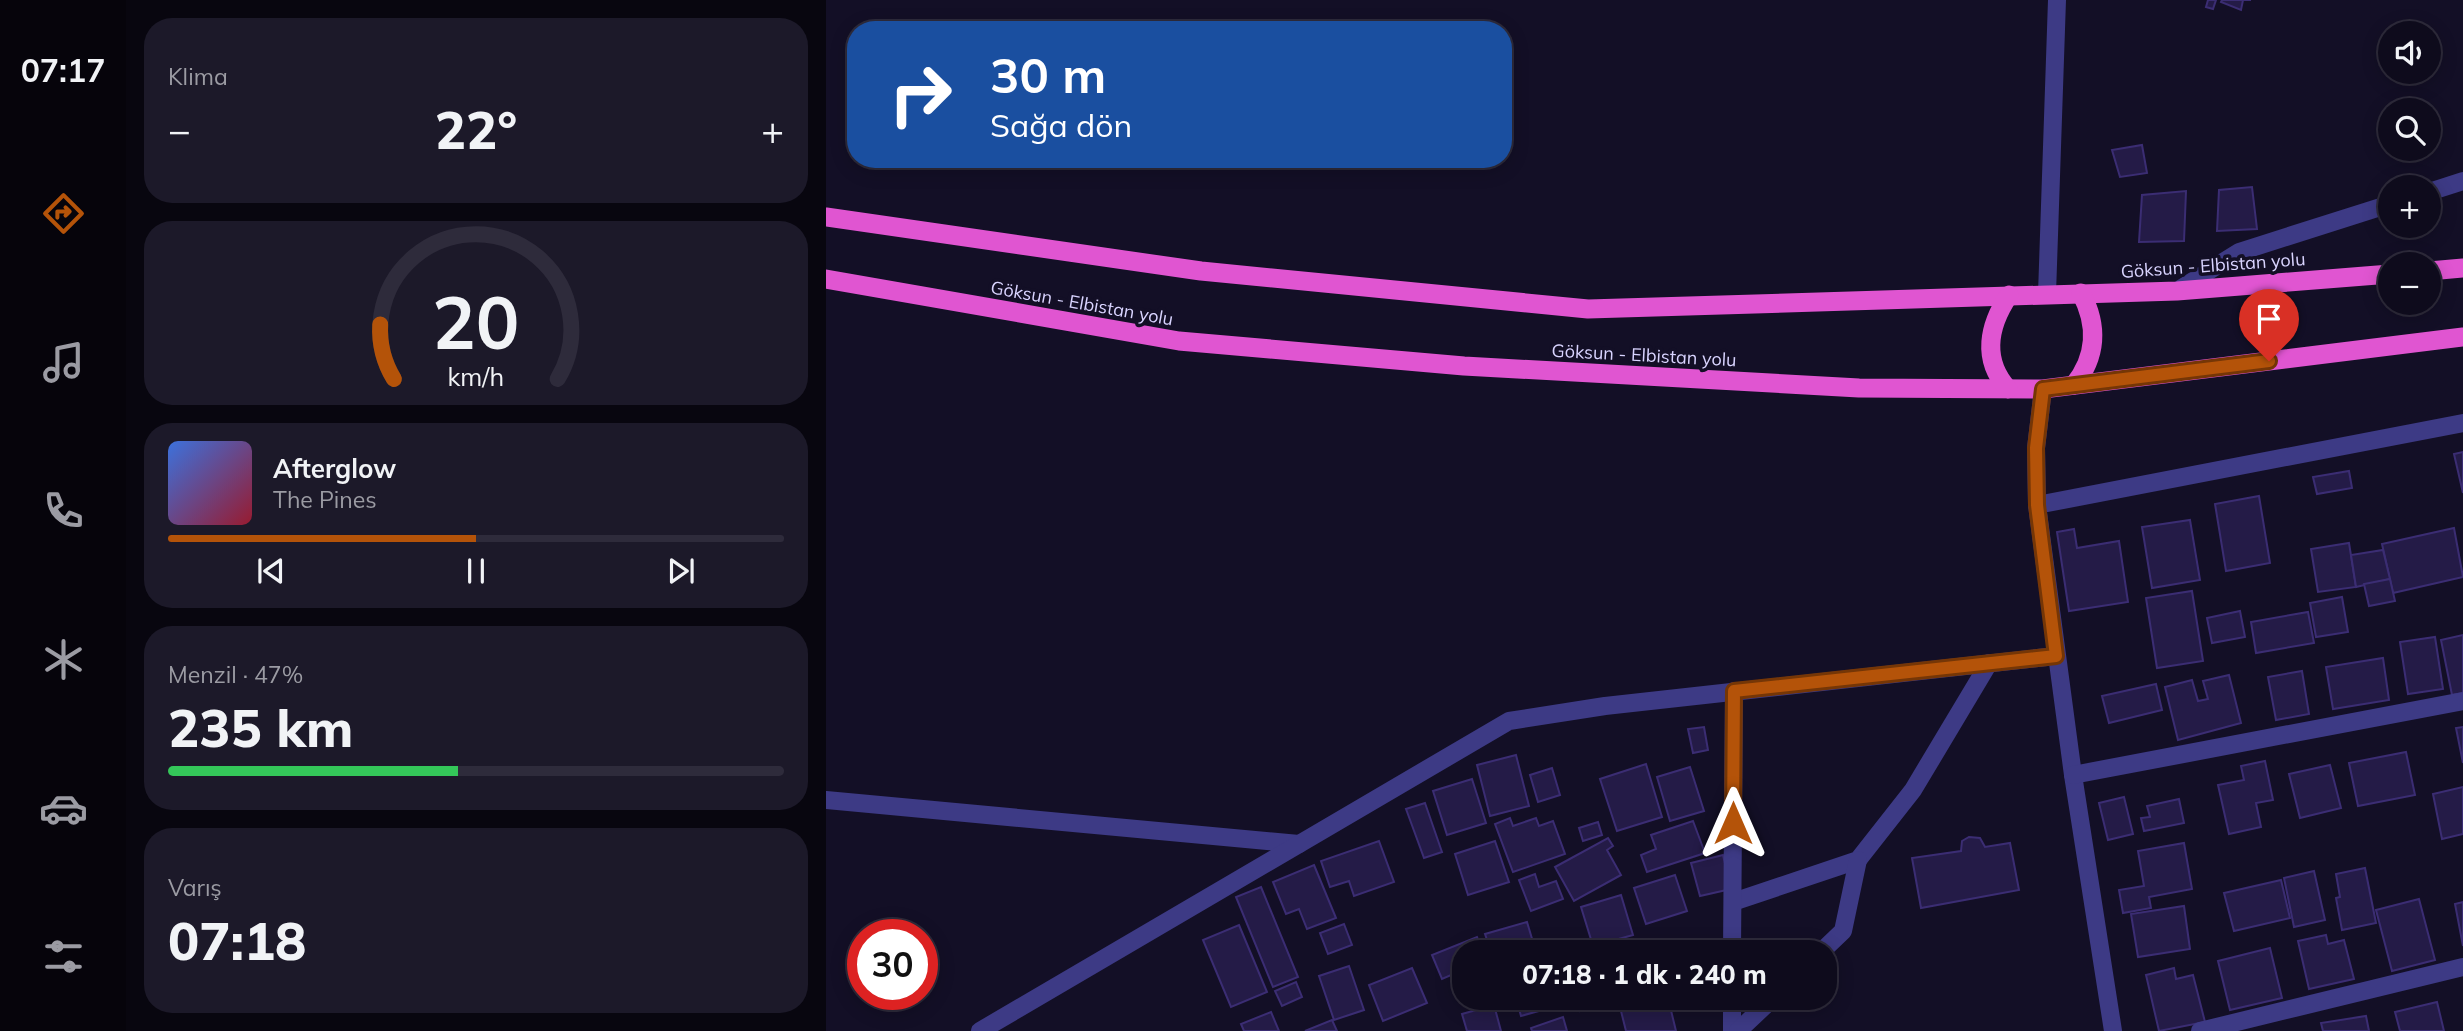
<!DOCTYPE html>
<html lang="tr">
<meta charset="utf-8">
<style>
body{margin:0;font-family:Mulish,sans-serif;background:#1c1929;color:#f1f3f6;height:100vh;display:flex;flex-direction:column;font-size:26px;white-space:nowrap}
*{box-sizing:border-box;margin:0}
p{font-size:23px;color:#9b9ba3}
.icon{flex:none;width:38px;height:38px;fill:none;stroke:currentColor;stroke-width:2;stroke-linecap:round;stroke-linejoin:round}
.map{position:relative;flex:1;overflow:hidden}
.panel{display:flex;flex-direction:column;gap:18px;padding:18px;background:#08060f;width:700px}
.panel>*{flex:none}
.hud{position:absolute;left:21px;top:21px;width:665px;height:147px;border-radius:28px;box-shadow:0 4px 18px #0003,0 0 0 2px #2e2b3b;background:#1a4fa0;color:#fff;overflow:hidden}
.fabs{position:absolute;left:1552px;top:21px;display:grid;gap:14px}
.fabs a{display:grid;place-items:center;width:63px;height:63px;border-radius:50%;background:#0e0b1c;box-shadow:0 4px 18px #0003,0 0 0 2px #2e2b3b;font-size:35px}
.speed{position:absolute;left:21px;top:919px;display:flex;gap:14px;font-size:35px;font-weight:700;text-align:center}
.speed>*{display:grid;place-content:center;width:91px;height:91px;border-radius:50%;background:#0e0b1c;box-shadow:0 4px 18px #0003,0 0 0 2px #2e2b3b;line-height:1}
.speed .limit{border:10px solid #d22;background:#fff;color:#111}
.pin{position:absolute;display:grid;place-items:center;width:60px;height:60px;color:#fff;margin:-72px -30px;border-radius:50% 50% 50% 0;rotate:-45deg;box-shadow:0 0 7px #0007}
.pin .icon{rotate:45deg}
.me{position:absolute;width:77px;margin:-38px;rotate:0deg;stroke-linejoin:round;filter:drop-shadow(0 0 5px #0008)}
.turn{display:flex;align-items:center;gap:24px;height:147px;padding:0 28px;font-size:32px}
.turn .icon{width:91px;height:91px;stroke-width:2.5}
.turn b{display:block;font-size:49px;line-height:60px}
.big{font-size:52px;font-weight:800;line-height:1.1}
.panel .widget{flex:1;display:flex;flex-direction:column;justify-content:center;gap:10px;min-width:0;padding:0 24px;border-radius:28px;background:#1c1929}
.panel .dial{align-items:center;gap:0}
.dial svg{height:182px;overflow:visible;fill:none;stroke:#2e2b3b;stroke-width:7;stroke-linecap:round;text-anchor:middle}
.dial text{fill:#f1f3f6;stroke:none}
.song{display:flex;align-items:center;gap:21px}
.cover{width:84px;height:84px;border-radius:10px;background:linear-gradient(135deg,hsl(220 70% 55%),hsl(350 70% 35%))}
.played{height:7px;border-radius:4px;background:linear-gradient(90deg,#b45309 50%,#2e2b3b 50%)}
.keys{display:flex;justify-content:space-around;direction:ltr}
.heat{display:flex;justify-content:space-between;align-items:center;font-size:38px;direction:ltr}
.charge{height:10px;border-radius:5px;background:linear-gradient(90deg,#34c759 47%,#2e2b3b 0)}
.trip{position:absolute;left:626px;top:940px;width:385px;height:70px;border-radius:28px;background:#0e0b1c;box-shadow:0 4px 18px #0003,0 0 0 2px #2e2b3b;font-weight:800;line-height:70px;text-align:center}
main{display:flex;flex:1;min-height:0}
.dock{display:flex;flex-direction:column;width:126px;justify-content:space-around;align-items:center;background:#06040b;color:#9b9ba3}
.dock .icon{width:49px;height:49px}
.dock .selected{color:#b45309}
.dock b{font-size:32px;color:#f1f3f6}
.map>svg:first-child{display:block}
</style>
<main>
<nav class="dock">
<b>07:17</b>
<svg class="icon selected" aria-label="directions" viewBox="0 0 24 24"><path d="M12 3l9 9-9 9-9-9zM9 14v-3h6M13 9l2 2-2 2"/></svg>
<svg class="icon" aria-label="music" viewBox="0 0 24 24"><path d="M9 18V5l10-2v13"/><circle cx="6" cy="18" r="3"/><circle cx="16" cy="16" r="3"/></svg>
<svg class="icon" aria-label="phone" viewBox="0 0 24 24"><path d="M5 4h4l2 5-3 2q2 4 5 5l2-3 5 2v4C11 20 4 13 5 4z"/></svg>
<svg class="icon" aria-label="climate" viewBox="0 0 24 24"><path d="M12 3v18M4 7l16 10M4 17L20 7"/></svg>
<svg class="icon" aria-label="car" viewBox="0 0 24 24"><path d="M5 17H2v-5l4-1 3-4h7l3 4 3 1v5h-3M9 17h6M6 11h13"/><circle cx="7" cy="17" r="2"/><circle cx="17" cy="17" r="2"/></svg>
<svg class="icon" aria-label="filters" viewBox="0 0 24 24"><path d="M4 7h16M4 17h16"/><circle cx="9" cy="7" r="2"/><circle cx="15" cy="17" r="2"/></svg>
</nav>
<section class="panel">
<div class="widget"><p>Klima</p>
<div class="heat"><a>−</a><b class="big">22°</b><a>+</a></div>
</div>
<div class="widget dial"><svg viewBox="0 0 100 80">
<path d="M14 69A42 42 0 1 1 86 69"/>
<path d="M14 69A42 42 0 0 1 8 45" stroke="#b45309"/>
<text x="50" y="56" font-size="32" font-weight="700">20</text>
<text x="50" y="72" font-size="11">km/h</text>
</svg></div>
<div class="widget">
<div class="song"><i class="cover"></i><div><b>Afterglow</b><p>The Pines</p></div></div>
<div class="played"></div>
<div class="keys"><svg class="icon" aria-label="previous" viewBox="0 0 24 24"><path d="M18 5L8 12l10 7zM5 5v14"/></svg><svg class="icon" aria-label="pause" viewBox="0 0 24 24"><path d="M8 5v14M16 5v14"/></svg><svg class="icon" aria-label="next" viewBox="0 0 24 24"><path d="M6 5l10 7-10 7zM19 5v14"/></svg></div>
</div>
<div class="widget"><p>Menzil · 47%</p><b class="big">235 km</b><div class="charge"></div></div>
<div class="widget"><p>Varış</p><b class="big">07:18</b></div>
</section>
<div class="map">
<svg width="1637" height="1031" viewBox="0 0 1637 1031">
<rect width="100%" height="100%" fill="#130f26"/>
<g fill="#241b47" stroke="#3b2d73" stroke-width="2">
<path d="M 1382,0 L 1390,0 L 1387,9 L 1380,7 Z"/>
<path d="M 1396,0 L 1425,0 L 1417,0 L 1415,10 L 1395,2 Z"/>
<path d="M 1316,145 L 1321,173 L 1294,177 L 1286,150 Z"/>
<path d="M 1426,187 L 1431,229 L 1391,231 L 1393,190 Z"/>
<path d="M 1360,191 L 1358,241 L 1313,242 L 1316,195 Z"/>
<path d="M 1637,452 L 1637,493 L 1628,454 Z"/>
<path d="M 1523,471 L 1526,488 L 1491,494 L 1487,477 Z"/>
<path d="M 1433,496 L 1444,563 L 1400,571 L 1389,504 Z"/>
<path d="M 1364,520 L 1374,580 L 1326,588 L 1316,527 Z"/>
<path d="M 1628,528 L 1637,577 L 1567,593 L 1556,544 Z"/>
<path d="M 1248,529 L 1251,548 L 1293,541 L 1302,602 L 1243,611 L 1231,532 Z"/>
<path d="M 1523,543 L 1530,587 L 1492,592 L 1485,549 Z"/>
<path d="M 1557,550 L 1564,579 L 1530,587 L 1525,555 Z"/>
<path d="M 1564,579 L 1569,601 L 1543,606 L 1538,584 Z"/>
<path d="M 1366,591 L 1377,661 L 1331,668 L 1320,598 Z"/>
<path d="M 1516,597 L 1522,632 L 1490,637 L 1484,603 Z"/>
<path d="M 1414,611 L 1419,637 L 1386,643 L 1381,618 Z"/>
<path d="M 1482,612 L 1488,643 L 1430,653 L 1425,622 Z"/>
<path d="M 1637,635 L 1637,693 L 1626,695 L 1615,640 Z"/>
<path d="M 1609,637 L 1617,689 L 1582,694 L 1574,642 Z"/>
<path d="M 1557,658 L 1563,700 L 1507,709 L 1500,667 Z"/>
<path d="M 1476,671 L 1483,714 L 1450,720 L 1442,677 Z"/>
<path d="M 1403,675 L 1415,723 L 1352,740 L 1339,687 L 1366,680 L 1372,701 L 1382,699 L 1377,681 Z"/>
<path d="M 1330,684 L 1336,710 L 1283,723 L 1276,696 Z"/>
<path d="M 878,727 L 882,750 L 867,753 L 862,729 Z"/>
<path d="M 1637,727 L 1637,763 L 1630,728 Z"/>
<path d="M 1580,752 L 1589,795 L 1532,806 L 1523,763 Z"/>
<path d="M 690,755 L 703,806 L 664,816 L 651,765 Z"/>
<path d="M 1439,761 L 1447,800 L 1430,803 L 1435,827 L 1403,834 L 1392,785 L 1418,780 L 1415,766 Z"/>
<path d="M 820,764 L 836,817 L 791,831 L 774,779 Z"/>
<path d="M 1504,765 L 1515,808 L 1474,818 L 1463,774 Z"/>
<path d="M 864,767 L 878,811 L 844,821 L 831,777 Z"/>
<path d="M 726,768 L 734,795 L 712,802 L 704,775 Z"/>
<path d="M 646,779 L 660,823 L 621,835 L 607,791 Z"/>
<path d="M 1637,787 L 1637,834 L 1616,839 L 1607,794 Z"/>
<path d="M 1298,797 L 1307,834 L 1282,840 L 1273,803 Z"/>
<path d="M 1353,799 L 1358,823 L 1318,831 L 1315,818 L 1324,817 L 1321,806 Z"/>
<path d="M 599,803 L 616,852 L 598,858 L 580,809 Z"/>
<path d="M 684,818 L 687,826 L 710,818 L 713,826 L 727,821 L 739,854 L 687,872 L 669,824 Z"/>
<path d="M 867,821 L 879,853 L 821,872 L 815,855 L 830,849 L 825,835 Z"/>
<path d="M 772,822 L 776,835 L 757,841 L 753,828 Z"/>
<path d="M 1143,837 L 1154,838 L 1159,847 L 1184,843 L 1193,890 L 1095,908 L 1086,858 L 1135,851 L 1136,841 Z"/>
<path d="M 782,838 L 787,846 L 781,850 L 795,875 L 748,901 L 729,867 Z"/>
<path d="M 553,841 L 568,882 L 528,896 L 523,881 L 504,887 L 495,861 Z"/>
<path d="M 669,841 L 683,882 L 642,895 L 629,854 Z"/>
<path d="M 1358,843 L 1366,889 L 1323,897 L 1325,908 L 1297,913 L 1293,890 L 1318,886 L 1312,851 Z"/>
<path d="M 897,855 L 905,889 L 874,896 L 865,863 Z"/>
<path d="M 488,865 L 510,918 L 481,929 L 473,909 L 460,914 L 447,882 Z"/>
<path d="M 1539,868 L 1550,923 L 1516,930 L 1510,898 L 1514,897 L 1510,874 Z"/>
<path d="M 1488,871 L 1499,920 L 1468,927 L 1458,878 Z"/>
<path d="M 709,874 L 713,887 L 730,881 L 737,899 L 705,911 L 693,880 Z"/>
<path d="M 849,875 L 861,911 L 820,924 L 808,888 Z"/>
<path d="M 1455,880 L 1464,918 L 1408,931 L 1398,893 Z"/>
<path d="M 435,887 L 472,977 L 447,987 L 410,897 Z"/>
<path d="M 795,895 L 807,935 L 767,946 L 755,907 Z"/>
<path d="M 1593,899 L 1609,960 L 1566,971 L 1550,910 Z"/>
<path d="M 1637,902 L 1637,946 L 1629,904 Z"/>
<path d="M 1358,906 L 1364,949 L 1312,957 L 1305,914 Z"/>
<path d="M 701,922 L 710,952 L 665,952 L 659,934 Z"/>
<path d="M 518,924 L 526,945 L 502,954 L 494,933 Z"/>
<path d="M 413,925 L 441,992 L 405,1007 L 377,940 Z"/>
<path d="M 1500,935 L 1502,944 L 1518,940 L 1528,979 L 1483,989 L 1472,941 Z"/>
<path d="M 651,937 L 657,952 L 639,952 L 639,969 L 616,979 L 606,955 Z"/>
<path d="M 1444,948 L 1456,998 L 1404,1010 L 1392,961 Z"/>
<path d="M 523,966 L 538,1010 L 508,1020 L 493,976 Z"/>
<path d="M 586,968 L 601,1003 L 557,1021 L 543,985 Z"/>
<path d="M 1348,968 L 1350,979 L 1367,975 L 1379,1022 L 1333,1031 L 1320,975 Z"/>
<path d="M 470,982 L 476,997 L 456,1006 L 449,991 Z"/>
<path d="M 690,998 L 724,998 L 727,1007 L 695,1016 Z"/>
<path d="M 749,998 L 797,998 L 754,1011 Z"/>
<path d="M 816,998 L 842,998 L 850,1031 L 800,1031 L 793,1003 Z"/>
<path d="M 1611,1002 L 1618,1031 L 1574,1031 L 1569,1012 Z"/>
<path d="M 668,1005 L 675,1031 L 641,1031 L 636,1014 Z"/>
<path d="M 445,1012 L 453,1031 L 418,1031 L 415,1024 Z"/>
<path d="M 1540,1016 L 1543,1031 L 1497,1031 L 1495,1023 Z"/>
<path d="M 737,1017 L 741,1031 L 706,1031 L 705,1028 Z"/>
<path d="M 506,1020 L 511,1031 L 479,1031 Z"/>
</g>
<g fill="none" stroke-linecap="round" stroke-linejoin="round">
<g stroke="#3d3a85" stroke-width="18">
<path d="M 1603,192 L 1637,181"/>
<path d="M 1351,291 L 1413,252 L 1564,204"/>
<path d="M 1221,294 L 1231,0"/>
<path d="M 1217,389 L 1210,448 L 1211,505 L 1247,775 L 1287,1031"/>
<path d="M 1211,505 L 1637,423"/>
<path d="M 1247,775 L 1637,701"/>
<path d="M 0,800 L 473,844"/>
<path d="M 907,902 L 1032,860 L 1087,790 L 1163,663"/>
<path d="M 906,952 L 908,691"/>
<path d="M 995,952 L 1017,931 L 1032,860"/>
<path d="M 154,1031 L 683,721 L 779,706 L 1230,656"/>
<path d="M 906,1031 L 906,998"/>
<path d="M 912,1031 L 947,998"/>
<path d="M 1374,1031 L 1637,967"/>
</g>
<g stroke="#e055d1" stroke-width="19">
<path d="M 0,217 L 375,271 L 762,309 L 1351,291 L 1564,274"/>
<path d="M 1603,271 L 1637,268"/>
<path d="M 0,279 L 353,341 L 638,366 L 1033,388 L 1217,389 L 1637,337"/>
<path d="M 1248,385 C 1271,356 1272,325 1255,293"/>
<path d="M 1182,389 C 1155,359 1163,325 1183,295"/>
</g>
</g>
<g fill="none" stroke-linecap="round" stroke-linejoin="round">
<g stroke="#753606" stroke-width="18">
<path id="route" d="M 907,823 L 908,691 L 1230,656 L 1211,505 L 1210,448 L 1217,389 L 1443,361"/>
</g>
<use href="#route" stroke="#b45309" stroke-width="12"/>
</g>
<g text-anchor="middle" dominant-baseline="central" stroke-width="7" stroke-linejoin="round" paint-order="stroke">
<g font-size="18" fill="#d9d4ff" stroke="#130f26">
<text transform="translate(1387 265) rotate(-4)">Göksun - Elbistan yolu</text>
<text transform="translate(256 303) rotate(10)">Göksun - Elbistan yolu</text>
<text transform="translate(818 355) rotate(3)">Göksun - Elbistan yolu</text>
</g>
</g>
</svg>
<div class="fabs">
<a><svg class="icon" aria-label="sound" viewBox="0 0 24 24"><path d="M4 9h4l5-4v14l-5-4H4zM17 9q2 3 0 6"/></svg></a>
<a><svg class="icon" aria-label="search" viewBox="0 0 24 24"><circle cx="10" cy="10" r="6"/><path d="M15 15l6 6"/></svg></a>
<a>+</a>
<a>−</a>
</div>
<div class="speed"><div class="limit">30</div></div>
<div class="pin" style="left:1443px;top:361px;background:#d93025"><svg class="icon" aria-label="arrive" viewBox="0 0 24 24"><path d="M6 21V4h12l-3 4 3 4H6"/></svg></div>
<svg class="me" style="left:907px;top:823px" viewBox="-20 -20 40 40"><path d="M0-17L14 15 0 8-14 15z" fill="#b45309" stroke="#fff" stroke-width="4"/></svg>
<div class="trip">07:18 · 1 dk · 240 m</div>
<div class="hud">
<div class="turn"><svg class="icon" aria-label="right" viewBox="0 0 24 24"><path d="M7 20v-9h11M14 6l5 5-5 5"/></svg><div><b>30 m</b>Sağa dön</div></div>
</div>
</div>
</main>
